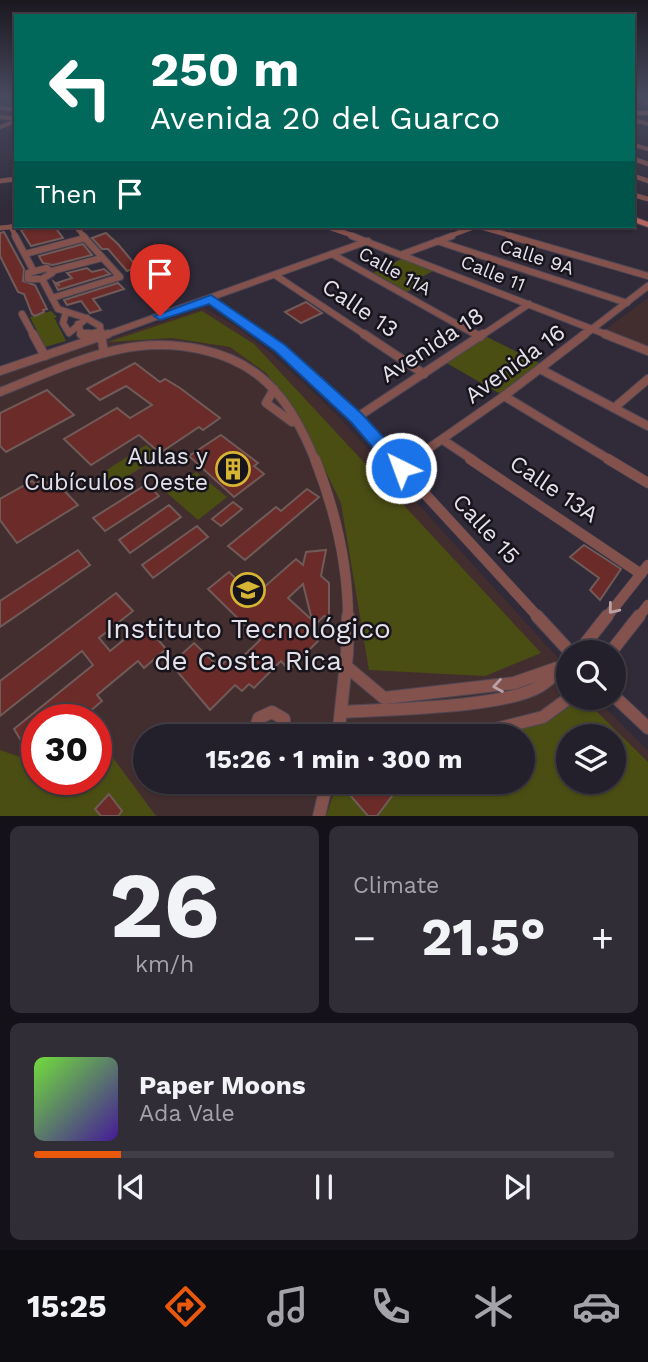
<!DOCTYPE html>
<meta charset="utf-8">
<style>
body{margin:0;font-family:"Work Sans",sans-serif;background:#302d37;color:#f1f3f6;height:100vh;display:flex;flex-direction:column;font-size:26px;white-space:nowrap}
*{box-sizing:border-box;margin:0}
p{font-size:23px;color:#a3a3a9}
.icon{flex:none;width:38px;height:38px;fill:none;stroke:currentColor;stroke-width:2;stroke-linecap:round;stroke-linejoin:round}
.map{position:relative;height:816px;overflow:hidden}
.side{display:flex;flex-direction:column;gap:10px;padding:10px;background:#141218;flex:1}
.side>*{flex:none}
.hud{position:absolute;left:14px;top:14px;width:621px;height:214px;border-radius:0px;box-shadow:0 2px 5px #0004,0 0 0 2px #413e47;background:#00695c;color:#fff;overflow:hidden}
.buttons{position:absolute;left:556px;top:640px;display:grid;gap:14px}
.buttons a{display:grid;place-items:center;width:70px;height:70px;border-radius:50%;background:#24202b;box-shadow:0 2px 5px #0004,0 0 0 2px #413e47;font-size:35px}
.speed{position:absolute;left:21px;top:704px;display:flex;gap:14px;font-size:35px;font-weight:700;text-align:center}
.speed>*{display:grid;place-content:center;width:91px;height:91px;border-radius:50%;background:#24202b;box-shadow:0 2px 5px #0004,0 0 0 2px #413e47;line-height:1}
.speed .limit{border:10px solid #d22;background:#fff;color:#111}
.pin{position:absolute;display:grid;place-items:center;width:60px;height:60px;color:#fff;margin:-72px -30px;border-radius:50% 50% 50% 0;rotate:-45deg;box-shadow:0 0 7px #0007}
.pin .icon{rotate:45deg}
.me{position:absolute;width:77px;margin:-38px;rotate:318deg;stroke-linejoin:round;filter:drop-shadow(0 0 5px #0008)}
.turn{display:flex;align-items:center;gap:24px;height:147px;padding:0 21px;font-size:32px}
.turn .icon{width:91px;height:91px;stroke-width:2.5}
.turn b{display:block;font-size:49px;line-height:60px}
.then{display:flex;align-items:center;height:66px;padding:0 21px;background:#0003;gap:14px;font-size:26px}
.big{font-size:52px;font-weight:700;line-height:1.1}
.side .widget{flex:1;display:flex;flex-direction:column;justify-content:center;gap:10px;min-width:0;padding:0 24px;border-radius:10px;background:#302d37}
.side .dial{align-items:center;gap:0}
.dial b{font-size:91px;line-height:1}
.song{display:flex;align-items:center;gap:21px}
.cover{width:84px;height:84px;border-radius:10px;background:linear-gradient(135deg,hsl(100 70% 55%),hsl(260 70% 35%))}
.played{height:7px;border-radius:4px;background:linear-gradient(90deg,#ea580c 15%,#413e47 15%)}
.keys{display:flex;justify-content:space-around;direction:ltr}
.heat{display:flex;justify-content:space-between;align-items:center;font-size:38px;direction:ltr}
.side .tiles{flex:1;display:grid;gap:10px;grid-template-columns:1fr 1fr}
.widget:last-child{grid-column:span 2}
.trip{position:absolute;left:133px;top:724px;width:402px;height:70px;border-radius:35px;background:#24202b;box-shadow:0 2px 5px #0004,0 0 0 2px #413e47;font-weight:700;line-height:70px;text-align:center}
.tab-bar{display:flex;height:112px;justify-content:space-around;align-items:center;background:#0e0d11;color:#a3a3a9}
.tab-bar .icon{width:49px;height:49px}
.tab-bar .active{color:#ea580c}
.tab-bar b{font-size:32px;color:#f1f3f6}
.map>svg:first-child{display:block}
</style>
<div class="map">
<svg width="648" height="816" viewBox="0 0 648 816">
<rect width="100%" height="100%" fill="#302a39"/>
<g fill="#432e2f" fill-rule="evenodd">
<path d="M 648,298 L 648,347 L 606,329 Z"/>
<path d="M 204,308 L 234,325 L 272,354 L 336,414 L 569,670 L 569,698 L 595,698 L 648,751 L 648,816 L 0,816 L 0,375 ZM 37,719 L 96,719 L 96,779 L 37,779 ZM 145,737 L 523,737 L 523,782 L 145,782 ZM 569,737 L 614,737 L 614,782 L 569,782 Z"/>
</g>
<g fill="#4b4e13" fill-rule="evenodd">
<path d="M 405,257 L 435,270 L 418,279 L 425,283 L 407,292 L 373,273 Z"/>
<path d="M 51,311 L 57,317 L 53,319 L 55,319 L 66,341 L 45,347 L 30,317 Z"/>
<path d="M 202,311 L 254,344 L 541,653 L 485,676 L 369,670 L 341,503 L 298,414 L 266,373 L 230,347 L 172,338 L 108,342 Z"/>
<path d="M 483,335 L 545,366 L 504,396 L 443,361 Z"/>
<path d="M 146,445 L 159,456 L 114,485 L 102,473 Z"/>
<path d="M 196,472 L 227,497 L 198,520 L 166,492 Z"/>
<path d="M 587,702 L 648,762 L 648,816 L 326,816 L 338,782 L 523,782 L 523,737 L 439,737 ZM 569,737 L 614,737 L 614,782 L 569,782 Z"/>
<path d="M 102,743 L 156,816 L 0,816 L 0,750 L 37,763 L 37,779 L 96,779 L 96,746 Z"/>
</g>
<g fill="#6a2b29" stroke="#705b59" stroke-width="2" fill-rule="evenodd">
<path d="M 43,226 L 54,226 L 63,238 L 31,246 L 21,230 Z"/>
<path d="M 4,232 L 24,269 L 23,281 L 35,285 L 47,309 L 43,310 L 44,312 L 35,316 L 32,314 L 24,294 L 18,292 L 0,256 L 0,233 Z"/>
<path d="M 106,233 L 118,244 L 137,267 L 127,271 L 108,249 L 102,249 L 92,238 Z"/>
<path d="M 83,244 L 92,255 L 53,265 L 43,263 L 39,256 Z"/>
<path d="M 87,268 L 92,272 L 104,269 L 110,274 L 58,290 L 54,282 L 60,286 L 57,283 L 72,278 L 67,273 Z"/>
<path d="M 118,283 L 124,289 L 93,299 L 101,310 L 90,313 L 81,301 L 67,305 L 64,300 Z"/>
<path d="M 306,302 L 322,313 L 301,323 L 285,312 Z"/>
<path d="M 135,363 L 160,382 L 165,379 L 180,388 L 220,418 L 203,430 L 199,427 L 160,453 L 139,435 L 91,465 L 64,439 L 117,408 L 130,418 L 152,405 L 126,386 L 100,400 L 87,389 Z"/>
<path d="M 47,390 L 74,415 L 6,452 L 0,446 L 0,413 Z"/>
<path d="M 221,435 L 258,463 L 254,466 L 264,474 L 234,497 L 189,456 Z"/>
<path d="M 54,480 L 78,505 L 17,543 L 0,520 L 0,499 L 32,481 L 35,484 L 40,481 L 49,483 Z"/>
<path d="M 147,484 L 159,496 L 105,531 L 93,518 Z"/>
<path d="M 307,489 L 319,497 L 245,560 L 228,546 L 276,507 L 281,511 Z"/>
<path d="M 233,502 L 242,509 L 221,526 L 212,519 Z"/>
<path d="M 169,505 L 181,517 L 130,553 L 119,540 Z"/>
<path d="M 197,526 L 208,537 L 153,578 L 142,565 Z"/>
<path d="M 584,545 L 621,569 L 600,600 L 590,590 L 599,578 L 570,557 Z"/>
<path d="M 78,550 L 90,565 L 0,627 L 0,601 Z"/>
<path d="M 326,550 L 321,576 L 329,583 L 329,617 L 324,616 L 308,632 L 318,641 L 289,670 L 281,661 L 254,688 L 249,684 L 242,691 L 235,685 L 210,710 L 171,664 L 194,643 L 219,667 L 227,660 L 233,666 L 260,640 L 208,589 L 229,572 L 254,596 L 296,559 L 303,565 L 306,552 ZM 303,584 L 312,620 L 288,598 Z"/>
<path d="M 116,593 L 133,611 L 99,638 L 110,651 L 144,623 L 166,649 L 144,668 L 138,661 L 97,695 L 102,701 L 81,719 L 37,719 L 37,744 L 28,752 L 14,729 L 93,665 L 82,651 L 0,716 L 0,681 Z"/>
<path d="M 360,782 L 386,782 L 395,792 L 377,816 L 368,816 L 350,795 Z"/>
<path d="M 109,794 L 122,811 L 118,816 L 101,816 L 95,809 Z"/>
</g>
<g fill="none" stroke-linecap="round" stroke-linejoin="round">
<g stroke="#4d4755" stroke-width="4.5">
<g id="street-far5">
<path d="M 641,97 L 648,103"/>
<path d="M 0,108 L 16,110"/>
<path d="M 0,117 L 16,119"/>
<path d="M 634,120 L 648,124"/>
<path d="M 0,127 L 16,121"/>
<path d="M 634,145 L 648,149"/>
</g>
</g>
<g stroke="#4d4755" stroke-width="5">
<g id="street-far4">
<path d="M 634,159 L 648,164"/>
<path d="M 634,176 L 648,181"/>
<path d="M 0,181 L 16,179"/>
<path d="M 634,195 L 648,199"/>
<path d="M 75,226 L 85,237"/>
<path d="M 325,226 L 357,237"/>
<path d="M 11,227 L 16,237"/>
<path d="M 0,228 L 19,226"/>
<path d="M 447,237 L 477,226 L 516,237"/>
</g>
</g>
<g stroke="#4d4755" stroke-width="8">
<g id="street-far3">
<path d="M 15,236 L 33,270"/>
<path d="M 352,236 L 610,336"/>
<path d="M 510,236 L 648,276"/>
<path d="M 437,241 L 627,303"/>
<path d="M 25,254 L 85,238"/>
<path d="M 332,254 L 478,336"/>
<path d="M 403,254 L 452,236"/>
<path d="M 47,268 L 52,273 L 42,279 L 28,279 L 28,273 Z"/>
<path d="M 52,271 L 102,258"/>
<path d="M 275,275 L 367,336"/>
<path d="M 42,279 L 58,309 L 86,318 L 100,326 L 101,336"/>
<path d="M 52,298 L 120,277 L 83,236"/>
<path d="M 211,299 L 264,336"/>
<path d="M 66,312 L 63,323 L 69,333 L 87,318"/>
<path d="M 22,314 L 34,336"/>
<path d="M 78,324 L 82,336"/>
<path d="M 83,336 L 101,331"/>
<path d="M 103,336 L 368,241"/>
<path d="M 481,336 L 529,304"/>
<path d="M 583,336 L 648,286"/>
</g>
</g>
<g stroke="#4d4755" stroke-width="10">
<g id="street-far2">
<path d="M 33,334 L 45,356"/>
<path d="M 81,334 L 89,334"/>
<path d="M 101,334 L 104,353"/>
<path d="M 261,334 C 311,369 354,416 395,460"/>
<path d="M 364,334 L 424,374"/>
<path d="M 475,334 L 480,337"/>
<path d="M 605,334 L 648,351"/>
<path d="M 540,369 L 648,426"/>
<path d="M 0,371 L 108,334"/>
<path d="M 274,389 L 266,403 L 292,422"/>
<path d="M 0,392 C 38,377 76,359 116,350 C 169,338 237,347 275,391 C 292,409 306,438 315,460"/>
<path d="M 504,396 L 610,460"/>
<path d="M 614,408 L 648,379"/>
<path d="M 356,418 L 483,334"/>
<path d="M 443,440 L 473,460"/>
<path d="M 412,460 L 504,396 L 585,334"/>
</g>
</g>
<g stroke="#4d4755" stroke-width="11">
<g id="street-far1">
<path d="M 315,459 C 335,510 348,562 348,618"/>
<path d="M 393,459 L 539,618"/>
<path d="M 470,459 L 641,574"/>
<path d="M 608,459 L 648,483"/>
<path d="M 401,468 L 415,459"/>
<path d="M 606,618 L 648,565"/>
<path d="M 638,618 L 648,605"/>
</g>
</g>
<g stroke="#4d4755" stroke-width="14">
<g id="street">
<path d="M 537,616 L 571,653"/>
<path d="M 578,653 L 607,616"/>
<path d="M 610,653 L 639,616"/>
<path d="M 347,667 L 384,698 L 514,683 L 557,668"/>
<path d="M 614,696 L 648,728"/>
<path d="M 342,712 C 388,709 505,708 540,686 C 551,679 560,669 569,661"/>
<path d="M 257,737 L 255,729 L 259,718 L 272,712 L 284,719 L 284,737"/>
<path d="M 338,737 L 347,654 L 348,616"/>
<path d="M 443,737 L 484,732 L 543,717 L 569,698"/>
<path d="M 319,816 L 327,782"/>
</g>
</g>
<g stroke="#4d4755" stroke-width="2">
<g id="secondary">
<rect x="634" y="111" width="14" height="4"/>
<path d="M 634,217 L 648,222 L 648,227 L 634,222 Z"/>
</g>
</g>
<use href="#street-far5" stroke="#84524d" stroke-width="3.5"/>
<use href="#street-far4" stroke="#84524d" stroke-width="4.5"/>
<use href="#street-far3" stroke="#84524d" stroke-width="6"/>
<use href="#street-far2" stroke="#84524d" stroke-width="8"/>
<use href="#street-far1" stroke="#84524d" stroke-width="10"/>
<use href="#street" stroke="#84524d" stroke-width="12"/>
<use href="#secondary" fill="#b3645e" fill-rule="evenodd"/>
</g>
<defs><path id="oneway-chevron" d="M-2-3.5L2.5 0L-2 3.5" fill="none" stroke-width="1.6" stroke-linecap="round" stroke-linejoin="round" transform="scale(1.75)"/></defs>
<g stroke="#b9a1a4">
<use href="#oneway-chevron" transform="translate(613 609) rotate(129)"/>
<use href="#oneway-chevron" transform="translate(498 686) rotate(171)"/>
</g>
<linearGradient id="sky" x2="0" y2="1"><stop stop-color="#1a171f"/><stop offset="0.46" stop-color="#484a5f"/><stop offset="1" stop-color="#484a5f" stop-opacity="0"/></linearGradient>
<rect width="648" height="211" fill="url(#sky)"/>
<path fill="#1a73e8" stroke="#114b97" stroke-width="2" d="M 211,295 L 285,345 L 362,414 L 407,463 L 410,468 L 407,473 L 395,473 L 351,422 L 275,351 L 209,304 L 160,320 L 154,316 Z"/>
<defs>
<g id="building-ring" transform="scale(1.75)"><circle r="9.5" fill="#17141b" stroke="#d6b534" stroke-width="1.5"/><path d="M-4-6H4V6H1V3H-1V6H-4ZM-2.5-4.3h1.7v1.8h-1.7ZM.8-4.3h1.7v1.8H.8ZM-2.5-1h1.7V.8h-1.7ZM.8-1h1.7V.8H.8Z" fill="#d6b534"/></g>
<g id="university-ring" transform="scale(1.75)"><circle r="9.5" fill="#17141b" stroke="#d6b534" stroke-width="1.5"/><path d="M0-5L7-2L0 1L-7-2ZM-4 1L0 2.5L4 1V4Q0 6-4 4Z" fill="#d6b534"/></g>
</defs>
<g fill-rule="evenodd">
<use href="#building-ring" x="233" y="469"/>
<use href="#university-ring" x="248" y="590"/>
</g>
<g text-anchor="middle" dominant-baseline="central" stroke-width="5" stroke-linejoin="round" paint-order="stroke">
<g font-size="19" fill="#e5e1eb" stroke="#17141b">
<text transform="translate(537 257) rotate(18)">Calle 9A</text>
<text transform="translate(395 271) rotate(29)">Calle 11A</text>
<text transform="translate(493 273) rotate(22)">Calle 11</text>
</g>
<g font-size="23" fill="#e5e1eb" stroke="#17141b">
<text transform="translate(360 308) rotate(34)">Calle 13</text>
<text transform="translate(432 345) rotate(-33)">Avenida 18</text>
<text transform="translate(515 364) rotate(-36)">Avenida 16</text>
<text transform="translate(554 489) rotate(34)">Calle 13A</text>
<text transform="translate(486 529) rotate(47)">Calle 15</text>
</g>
<g font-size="23" fill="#e5e1eb" stroke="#17141b" text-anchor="end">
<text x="208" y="456">Aulas y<tspan x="208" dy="26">Cubículos Oeste</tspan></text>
</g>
<g font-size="28" fill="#e5e1eb" stroke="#17141b">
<text x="248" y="628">Instituto Tecnológico<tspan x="248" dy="32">de Costa Rica</tspan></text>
</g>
</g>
</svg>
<div class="buttons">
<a><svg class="icon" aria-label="search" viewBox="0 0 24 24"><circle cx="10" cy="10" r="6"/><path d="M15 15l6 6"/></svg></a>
<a><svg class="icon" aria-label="layers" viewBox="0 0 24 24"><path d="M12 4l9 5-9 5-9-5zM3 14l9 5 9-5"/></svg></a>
</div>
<div class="speed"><div class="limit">30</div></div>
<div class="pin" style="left:160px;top:316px;background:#d93025"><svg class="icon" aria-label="arrive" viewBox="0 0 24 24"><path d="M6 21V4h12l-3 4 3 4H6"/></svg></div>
<svg class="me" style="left:401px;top:468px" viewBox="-20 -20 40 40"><circle r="17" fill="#1a73e8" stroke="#fff" stroke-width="3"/><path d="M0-11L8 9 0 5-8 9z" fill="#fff"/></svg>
<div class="trip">15:26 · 1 min · 300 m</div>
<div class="hud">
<div class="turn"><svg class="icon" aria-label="left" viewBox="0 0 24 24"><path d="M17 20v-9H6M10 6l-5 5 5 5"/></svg><div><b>250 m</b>Avenida 20 del Guarco</div></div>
<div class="then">Then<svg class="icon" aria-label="arrive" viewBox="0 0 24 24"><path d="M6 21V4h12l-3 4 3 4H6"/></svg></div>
</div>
</div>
<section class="side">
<div class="tiles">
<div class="widget dial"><b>26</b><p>km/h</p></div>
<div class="widget"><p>Climate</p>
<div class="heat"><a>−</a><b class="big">21.5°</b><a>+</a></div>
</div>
<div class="widget">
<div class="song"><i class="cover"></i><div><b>Paper Moons</b><p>Ada Vale</p></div></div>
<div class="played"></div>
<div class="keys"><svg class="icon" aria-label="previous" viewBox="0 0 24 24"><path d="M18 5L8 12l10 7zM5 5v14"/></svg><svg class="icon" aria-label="pause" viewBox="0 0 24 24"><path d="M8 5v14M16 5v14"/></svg><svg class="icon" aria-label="next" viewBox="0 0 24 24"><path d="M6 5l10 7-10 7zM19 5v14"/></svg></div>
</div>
</div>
</section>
<nav class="tab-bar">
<b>15:25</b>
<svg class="icon active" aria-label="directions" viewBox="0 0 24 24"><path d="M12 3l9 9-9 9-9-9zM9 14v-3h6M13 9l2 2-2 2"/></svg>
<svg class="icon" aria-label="music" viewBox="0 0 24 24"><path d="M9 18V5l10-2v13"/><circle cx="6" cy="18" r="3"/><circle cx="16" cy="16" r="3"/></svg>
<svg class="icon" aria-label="phone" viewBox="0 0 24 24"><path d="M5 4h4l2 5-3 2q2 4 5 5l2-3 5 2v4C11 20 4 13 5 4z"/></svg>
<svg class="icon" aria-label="climate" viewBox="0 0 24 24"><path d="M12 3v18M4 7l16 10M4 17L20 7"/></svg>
<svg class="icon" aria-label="car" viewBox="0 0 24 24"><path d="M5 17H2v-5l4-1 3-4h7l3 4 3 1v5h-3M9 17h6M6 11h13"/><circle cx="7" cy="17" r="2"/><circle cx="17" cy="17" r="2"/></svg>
</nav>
